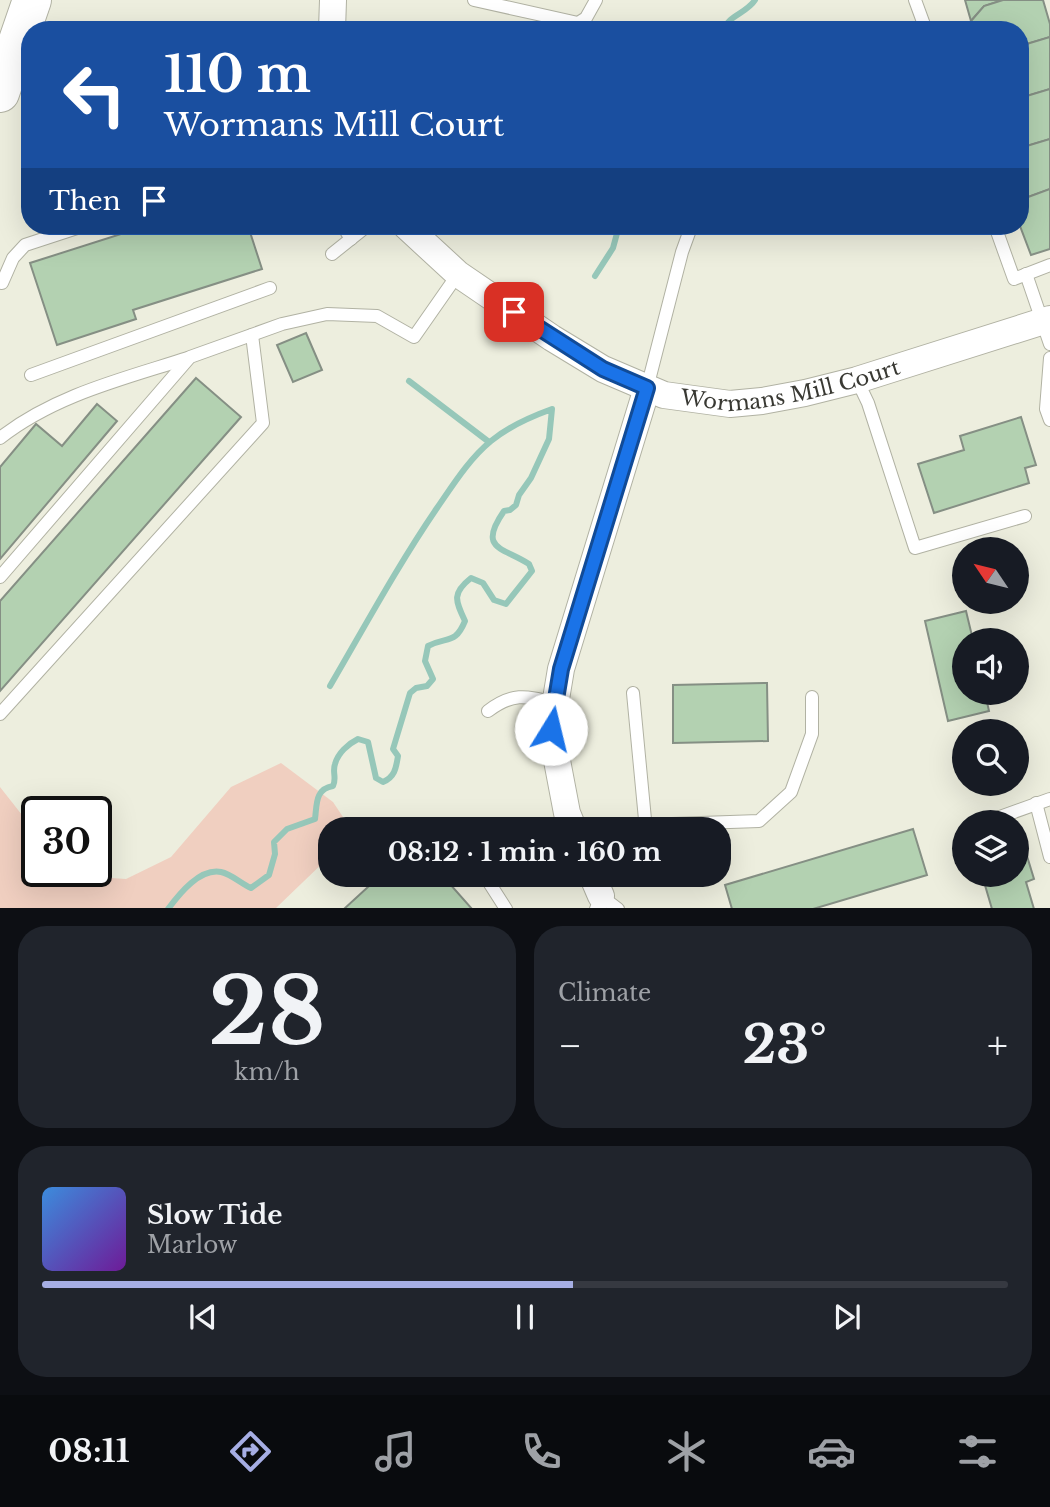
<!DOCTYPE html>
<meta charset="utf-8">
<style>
body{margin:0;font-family:"Libre Baskerville",serif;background:#20242c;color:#f1f3f6;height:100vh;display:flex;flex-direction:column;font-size:26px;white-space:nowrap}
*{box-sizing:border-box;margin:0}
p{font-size:23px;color:#9ea1a6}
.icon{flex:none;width:38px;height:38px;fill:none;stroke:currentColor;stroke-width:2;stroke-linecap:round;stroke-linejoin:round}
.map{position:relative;height:908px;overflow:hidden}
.panel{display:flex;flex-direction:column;gap:18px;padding:18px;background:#0d0f14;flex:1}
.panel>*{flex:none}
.banner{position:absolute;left:21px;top:21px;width:1008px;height:214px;border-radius:28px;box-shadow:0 7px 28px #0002;background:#1a4fa0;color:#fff;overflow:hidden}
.needle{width:46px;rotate:305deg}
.fabs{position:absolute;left:952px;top:537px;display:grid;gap:14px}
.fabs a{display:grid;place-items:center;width:77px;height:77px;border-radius:50%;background:#171b24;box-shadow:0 7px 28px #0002;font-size:35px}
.speed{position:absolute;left:21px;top:796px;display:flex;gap:14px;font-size:35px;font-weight:700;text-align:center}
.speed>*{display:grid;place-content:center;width:91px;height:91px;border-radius:50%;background:#171b24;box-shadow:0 7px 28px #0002;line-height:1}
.speed .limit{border:4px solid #111;border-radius:10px;background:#fff;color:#111}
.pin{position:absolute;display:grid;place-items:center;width:60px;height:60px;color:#fff;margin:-30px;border-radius:14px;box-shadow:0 4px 10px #0006}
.me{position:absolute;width:77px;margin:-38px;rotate:9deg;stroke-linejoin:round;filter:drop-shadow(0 0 5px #0008)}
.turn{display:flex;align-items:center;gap:24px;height:147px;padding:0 28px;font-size:32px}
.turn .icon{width:91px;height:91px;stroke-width:2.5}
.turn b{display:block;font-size:49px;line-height:60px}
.then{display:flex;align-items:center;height:66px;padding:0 28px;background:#0003;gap:14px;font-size:26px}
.big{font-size:52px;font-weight:800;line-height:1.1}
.panel .widget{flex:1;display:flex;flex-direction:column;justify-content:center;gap:10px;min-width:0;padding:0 24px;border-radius:28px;background:#20242c}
.panel .dial{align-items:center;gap:0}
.dial b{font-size:91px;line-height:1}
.song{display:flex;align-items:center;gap:21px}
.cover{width:84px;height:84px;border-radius:10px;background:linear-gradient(135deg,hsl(210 70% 55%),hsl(280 70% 35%))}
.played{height:7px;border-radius:4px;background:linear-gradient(90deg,#a6aee4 55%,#363941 55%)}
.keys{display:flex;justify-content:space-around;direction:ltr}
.heat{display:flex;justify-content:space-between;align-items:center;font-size:38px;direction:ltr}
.panel .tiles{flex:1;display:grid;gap:18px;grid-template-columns:1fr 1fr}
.widget:last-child{grid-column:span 2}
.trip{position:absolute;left:318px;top:817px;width:413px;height:70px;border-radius:28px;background:#171b24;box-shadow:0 7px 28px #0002;font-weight:800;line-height:70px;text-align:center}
.menu{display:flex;height:112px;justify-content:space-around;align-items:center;background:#090b0e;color:#9ea1a6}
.menu .icon{width:49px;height:49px}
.menu .active{color:#a6aee4}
.menu b{font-size:32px;color:#f1f3f6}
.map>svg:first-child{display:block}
</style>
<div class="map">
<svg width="1050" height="909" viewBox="0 0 1050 909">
<rect width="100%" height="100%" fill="#edeede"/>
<path fill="#f0cfc0" d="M 281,763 L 333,802 L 343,817 L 338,829 L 331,830 L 329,857 L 276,908 L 0,908 L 0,787 L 37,834 L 37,872 L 66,872 L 68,875 L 126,879 L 171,857 L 231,787 Z"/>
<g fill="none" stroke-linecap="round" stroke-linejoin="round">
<g stroke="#96c7b9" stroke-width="6">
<path d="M 723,30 C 729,15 747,13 755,0"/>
<path d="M 595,276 L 613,248 L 619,226"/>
<path d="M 409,381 L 489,442"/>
<path d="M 168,909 C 180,893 200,868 221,872 C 231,874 242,884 251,888 L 269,875 L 275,854 L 274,842 L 287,829 L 315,819 C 317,804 315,789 333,786 C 337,778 332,772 335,764 C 338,753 348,744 358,739 L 368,742 L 376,778 L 383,782 C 395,777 396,768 398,756 L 393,749 L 410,693 L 416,688 L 427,686 L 433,679 L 425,661 L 428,646 C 448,636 455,645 465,621 C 455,600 452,593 471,578 L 483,583 L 494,600 L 506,604 L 532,571 L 529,564 C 503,547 477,550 504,511 L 510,510 L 516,505 L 519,495 L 531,478 L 549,439 L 552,409 C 530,417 509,426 491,441 C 469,459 453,485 437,508 C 398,565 365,626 330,686"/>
</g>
</g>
<g fill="#b3d1b1" stroke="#858f84" stroke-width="2">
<path d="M 965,0 L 1003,0 L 984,6 L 971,21 Z"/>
<path d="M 1003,0 L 1043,0 L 1050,24 L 1050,37 L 1020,46 L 1020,30 L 976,30 L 971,21 L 984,6 Z"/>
<path d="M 1050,37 L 1050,89 L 1020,98 L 1020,46 Z"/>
<path d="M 1050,89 L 1050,139 L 1020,148 L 1020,98 Z"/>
<path d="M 1050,139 L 1050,189 L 1020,200 L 1020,148 Z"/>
<path d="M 1050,189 L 1050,249 L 1031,255 L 1020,226 L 1020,200 Z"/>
<path d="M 146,226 L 248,226 L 262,269 L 133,310 L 136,319 L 57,345 L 30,263 Z"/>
<path d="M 306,333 L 322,370 L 293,382 L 277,345 Z"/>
<path d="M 196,378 L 241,417 L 0,691 L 0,601 Z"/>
<path d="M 97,404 L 117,421 L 0,559 L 0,467 L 36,424 L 62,446 Z"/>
<path d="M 1021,417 L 1036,465 L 1025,468 L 1029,483 L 934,513 L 918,464 L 964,450 L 960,436 Z"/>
<path d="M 966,611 L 973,640 L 964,640 L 964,693 L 985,693 L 989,711 L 948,721 L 925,621 Z"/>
<path d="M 767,683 L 768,741 L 673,743 L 673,685 Z"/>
<path d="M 913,829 L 927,875 L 813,909 L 732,909 L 725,885 Z"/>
<path d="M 1023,843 L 1034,879 L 1026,882 L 1034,909 L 992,909 L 982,875 L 1017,875 L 1017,845 Z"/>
<path d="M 381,875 L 442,875 L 472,909 L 344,909 Z"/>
</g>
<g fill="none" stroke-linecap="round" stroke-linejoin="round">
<g stroke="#b1b2a3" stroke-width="14">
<g id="lane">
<path d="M 474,0 L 578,23 L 586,18 L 596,0"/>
<path d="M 915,0 L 926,30"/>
<path d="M 343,226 L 351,239"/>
<path d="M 995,226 L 1014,279 L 1050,265"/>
<path d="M 332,254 L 367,226"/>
<path d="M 1026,274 L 1050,344"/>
<path d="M 2,283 L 13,258 L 25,245 L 83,226"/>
<path d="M 1050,358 L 1046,409 L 1050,420"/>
<path d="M 31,375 L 270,288"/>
<path d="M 857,380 L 868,403 L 915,548 L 1025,516"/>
<path d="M 647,388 L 682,252 L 690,230"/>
<path d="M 0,438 C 55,395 123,379 188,358"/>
<path d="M 0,577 L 190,357 L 282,324 L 327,314 L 377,316 L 414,337 L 458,274"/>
<path d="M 633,693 L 646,830"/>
<path d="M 488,711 C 513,692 526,696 555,703"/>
<path d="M 0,714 L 263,423 L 252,335"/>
<path d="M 1036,803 L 1050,857"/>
<path d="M 986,822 L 1050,799"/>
<path d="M 646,830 L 672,824 L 759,821 L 791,792 L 812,734 L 812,697"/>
<path d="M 490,884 L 506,909"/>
<path d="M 596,909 L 601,896 L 618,909"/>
</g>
</g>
<g stroke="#b1b2a3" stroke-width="28">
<g id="street">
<path d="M 332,30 L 333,0"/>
<path id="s1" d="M 406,226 L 458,274 L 552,338 L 603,369 L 664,395 L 730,404 L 762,401 L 805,393 L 857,380 L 1050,319"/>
<path d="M 574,830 L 567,813 L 551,729 L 561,669 L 647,388"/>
<path d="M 592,875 L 601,896"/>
</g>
</g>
<g stroke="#b1b2a3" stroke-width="40">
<path id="primary" d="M 0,93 L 32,0"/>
</g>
<use href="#lane" stroke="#fff" stroke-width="12"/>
<use href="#street" stroke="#fff" stroke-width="26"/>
<use href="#primary" stroke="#fff" stroke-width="38"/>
</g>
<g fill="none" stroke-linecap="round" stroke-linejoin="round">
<g stroke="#114b97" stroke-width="18">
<path id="route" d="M 514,312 L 603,369 L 647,388 L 561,669 L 551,729"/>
</g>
<use href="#route" stroke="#1a73e8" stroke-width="12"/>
</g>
<g text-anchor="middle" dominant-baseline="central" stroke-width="5" stroke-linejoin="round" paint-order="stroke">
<g font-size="21" fill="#393933" stroke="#fafceb">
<text stroke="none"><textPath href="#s1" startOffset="439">Wormans Mill Court</textPath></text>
</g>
</g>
</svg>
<div class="fabs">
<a><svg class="needle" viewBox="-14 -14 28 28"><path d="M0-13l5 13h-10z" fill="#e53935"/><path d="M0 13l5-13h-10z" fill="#9ea1a6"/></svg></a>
<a><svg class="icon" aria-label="sound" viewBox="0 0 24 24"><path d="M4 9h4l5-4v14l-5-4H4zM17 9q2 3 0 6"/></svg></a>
<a><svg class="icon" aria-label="search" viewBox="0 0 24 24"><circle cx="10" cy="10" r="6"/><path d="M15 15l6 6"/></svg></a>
<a><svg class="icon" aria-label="layers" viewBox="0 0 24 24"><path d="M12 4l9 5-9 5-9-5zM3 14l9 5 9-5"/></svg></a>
</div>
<div class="speed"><div class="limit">30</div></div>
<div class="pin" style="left:514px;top:312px;background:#d93025"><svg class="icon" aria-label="arrive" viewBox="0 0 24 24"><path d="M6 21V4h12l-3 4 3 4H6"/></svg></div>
<svg class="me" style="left:551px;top:729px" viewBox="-20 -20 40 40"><circle r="19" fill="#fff"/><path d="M0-13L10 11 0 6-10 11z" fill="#1a73e8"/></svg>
<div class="trip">08:12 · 1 min · 160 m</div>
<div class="banner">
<div class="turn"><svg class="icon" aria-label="left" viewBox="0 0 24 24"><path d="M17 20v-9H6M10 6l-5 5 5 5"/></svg><div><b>110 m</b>Wormans Mill Court</div></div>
<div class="then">Then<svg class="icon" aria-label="arrive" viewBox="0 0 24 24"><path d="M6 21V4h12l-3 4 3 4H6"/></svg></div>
</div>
</div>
<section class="panel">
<div class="tiles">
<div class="widget dial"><b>28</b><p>km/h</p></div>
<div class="widget"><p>Climate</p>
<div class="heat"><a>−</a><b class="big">23°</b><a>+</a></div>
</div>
<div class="widget">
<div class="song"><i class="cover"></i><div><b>Slow Tide</b><p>Marlow</p></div></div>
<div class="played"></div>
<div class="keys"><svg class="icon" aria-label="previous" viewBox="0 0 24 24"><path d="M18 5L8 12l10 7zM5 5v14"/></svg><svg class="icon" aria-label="pause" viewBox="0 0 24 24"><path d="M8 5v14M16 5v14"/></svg><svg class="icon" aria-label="next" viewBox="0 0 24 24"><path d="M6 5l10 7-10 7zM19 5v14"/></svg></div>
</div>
</div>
</section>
<nav class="menu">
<b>08:11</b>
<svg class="icon active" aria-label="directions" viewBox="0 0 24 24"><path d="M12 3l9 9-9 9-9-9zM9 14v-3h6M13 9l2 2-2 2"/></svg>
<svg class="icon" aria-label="music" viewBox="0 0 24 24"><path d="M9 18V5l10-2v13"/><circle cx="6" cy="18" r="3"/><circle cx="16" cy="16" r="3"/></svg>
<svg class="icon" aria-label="phone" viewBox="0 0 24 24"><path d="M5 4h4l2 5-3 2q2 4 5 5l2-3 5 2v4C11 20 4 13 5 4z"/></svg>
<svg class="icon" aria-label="climate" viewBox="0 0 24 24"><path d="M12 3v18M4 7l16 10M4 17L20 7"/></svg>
<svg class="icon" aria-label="car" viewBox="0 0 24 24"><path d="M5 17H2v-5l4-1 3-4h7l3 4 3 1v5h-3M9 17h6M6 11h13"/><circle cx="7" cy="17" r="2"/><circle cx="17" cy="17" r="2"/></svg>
<svg class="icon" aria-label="filters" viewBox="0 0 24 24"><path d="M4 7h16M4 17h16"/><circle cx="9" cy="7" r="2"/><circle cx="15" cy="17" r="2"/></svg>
</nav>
